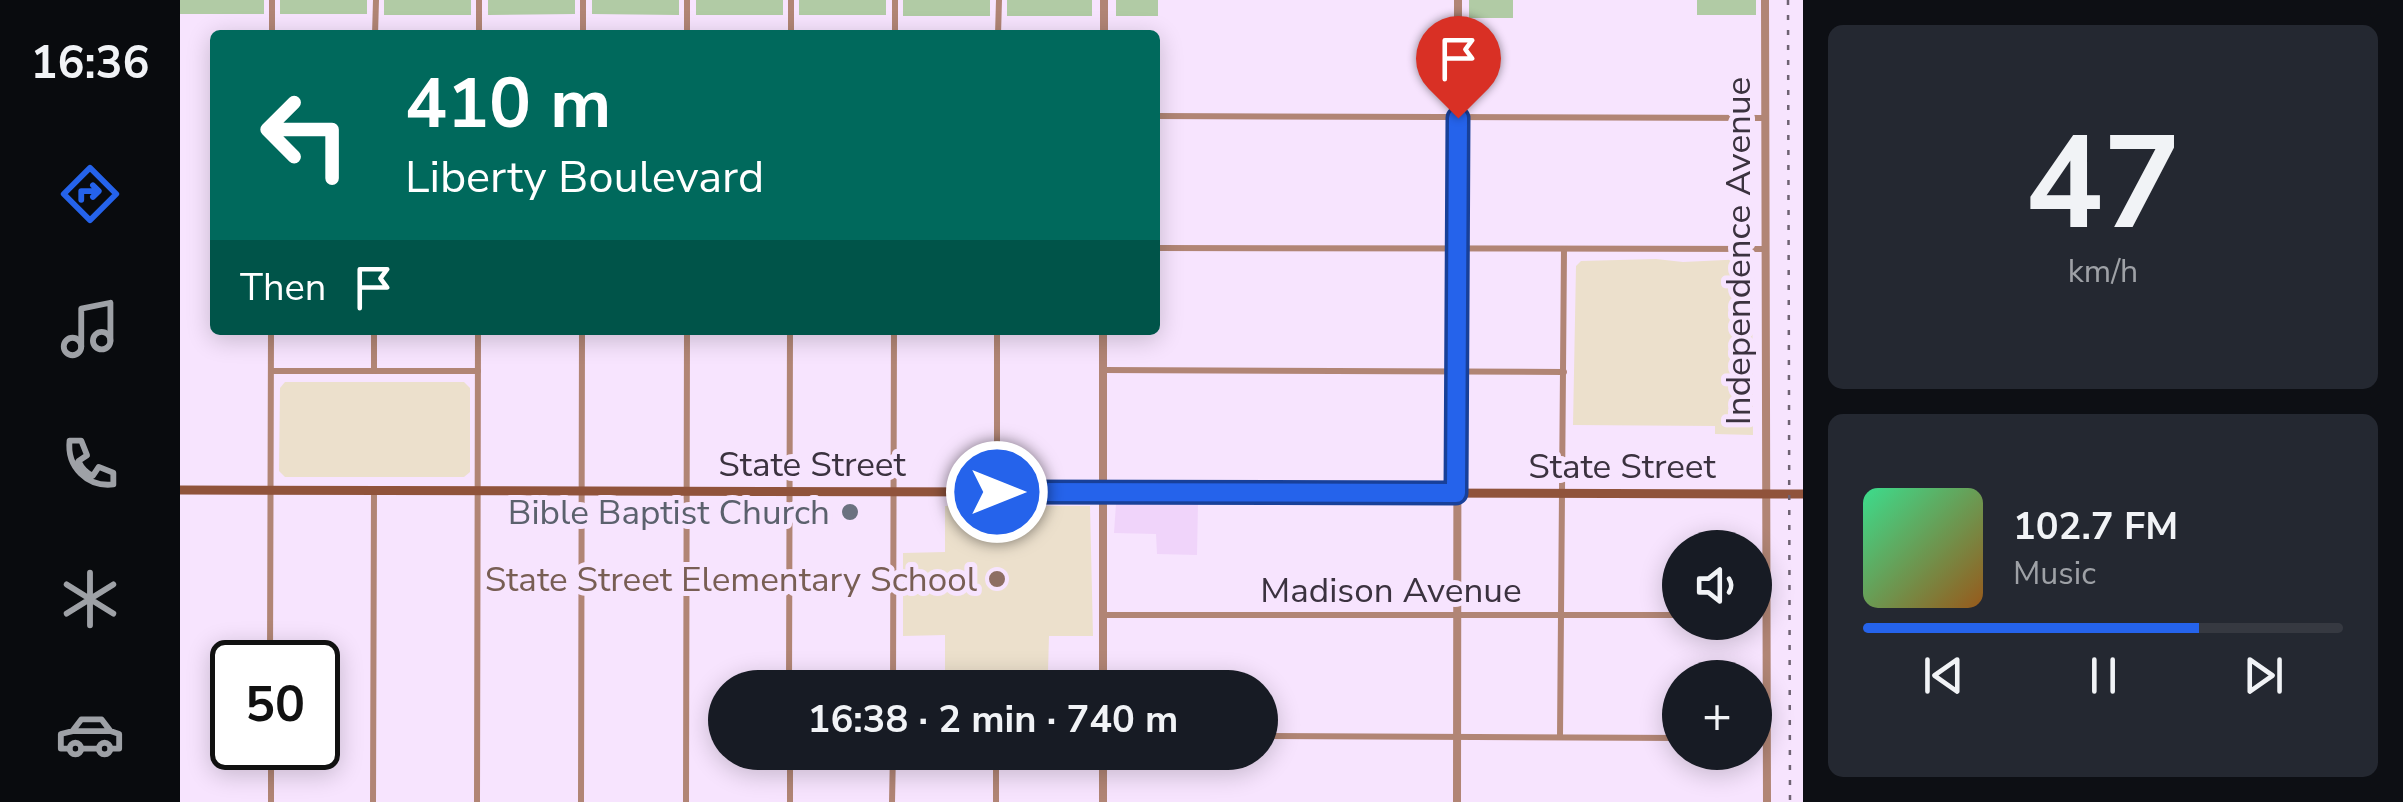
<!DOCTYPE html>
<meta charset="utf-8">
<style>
body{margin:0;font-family:"Nunito Sans",sans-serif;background:#242831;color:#f1f3f6;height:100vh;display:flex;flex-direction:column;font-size:38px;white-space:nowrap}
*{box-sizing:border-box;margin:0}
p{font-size:32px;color:#9ea1a6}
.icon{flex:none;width:55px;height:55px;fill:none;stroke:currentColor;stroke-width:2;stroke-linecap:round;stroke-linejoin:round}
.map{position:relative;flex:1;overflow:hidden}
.details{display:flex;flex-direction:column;gap:25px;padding:25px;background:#0d0f14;width:600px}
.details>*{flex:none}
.top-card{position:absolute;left:30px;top:30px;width:950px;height:305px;border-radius:10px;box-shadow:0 5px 25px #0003;background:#00695c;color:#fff;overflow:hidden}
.buttons{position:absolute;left:1482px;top:530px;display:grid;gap:20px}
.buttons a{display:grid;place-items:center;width:110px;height:110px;border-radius:50%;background:#171b24;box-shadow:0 5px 25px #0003;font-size:50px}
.speed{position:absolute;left:30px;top:640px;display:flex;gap:20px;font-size:50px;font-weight:700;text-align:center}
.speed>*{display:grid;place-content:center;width:130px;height:130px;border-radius:50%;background:#171b24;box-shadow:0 5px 25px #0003;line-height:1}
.speed .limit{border:5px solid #111;border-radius:15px;background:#fff;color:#111}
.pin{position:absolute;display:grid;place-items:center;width:85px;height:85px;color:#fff;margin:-102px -42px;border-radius:50% 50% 50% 0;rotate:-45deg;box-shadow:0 0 10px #0007}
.pin .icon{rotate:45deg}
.me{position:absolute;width:110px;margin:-55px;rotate:90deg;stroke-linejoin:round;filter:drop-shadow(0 0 8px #0008)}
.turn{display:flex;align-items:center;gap:35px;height:210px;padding:0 30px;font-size:45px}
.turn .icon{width:130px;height:130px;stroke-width:2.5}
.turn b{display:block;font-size:70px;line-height:85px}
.then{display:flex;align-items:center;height:95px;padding:0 30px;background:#0003;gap:20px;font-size:38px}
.details .widget{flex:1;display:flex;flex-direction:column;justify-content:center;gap:15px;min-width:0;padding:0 35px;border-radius:15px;background:#242831}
.details .dial{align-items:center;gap:0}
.dial b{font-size:130px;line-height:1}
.song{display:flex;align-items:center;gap:30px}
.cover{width:120px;height:120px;border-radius:15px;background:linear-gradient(135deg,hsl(150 70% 55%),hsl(30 70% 35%))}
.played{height:10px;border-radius:5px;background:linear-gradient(90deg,#2563eb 70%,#363941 70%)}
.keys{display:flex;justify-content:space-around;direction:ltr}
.trip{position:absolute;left:528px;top:670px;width:570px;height:100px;border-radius:50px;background:#171b24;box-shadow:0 5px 25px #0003;font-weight:700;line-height:100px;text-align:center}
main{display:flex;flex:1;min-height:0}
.menu{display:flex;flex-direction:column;width:180px;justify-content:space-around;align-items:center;background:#090b0e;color:#9ea1a6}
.menu .icon{width:70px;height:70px}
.menu .selected{color:#2563eb}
.menu b{font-size:45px;color:#f1f3f6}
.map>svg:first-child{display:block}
</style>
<main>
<nav class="menu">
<b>16:36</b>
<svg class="icon selected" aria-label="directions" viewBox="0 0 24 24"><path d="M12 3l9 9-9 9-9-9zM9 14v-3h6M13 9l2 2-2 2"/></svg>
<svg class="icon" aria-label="music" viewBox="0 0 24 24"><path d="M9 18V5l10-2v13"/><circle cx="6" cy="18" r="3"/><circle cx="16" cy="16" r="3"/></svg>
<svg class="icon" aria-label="phone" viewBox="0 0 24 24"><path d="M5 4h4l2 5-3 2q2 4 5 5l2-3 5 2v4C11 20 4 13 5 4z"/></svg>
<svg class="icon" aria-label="climate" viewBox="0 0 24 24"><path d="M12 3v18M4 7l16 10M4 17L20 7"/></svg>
<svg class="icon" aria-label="car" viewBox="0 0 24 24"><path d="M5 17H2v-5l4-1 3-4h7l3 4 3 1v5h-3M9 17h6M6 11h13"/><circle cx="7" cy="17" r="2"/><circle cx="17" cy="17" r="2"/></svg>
</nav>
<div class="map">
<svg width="1623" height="802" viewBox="0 0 1623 802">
<rect width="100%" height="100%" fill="#f7e4fe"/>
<path fill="#f0d4fa" d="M 936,504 L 1018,504 L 1017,555 L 977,554 L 976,534 L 934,533 Z"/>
<g fill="#ece0cc">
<path d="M 1476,259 L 1503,262 L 1566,259 L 1572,264 L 1573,435 L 1535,434 L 1535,426 L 1393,425 L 1396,266 L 1401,261 Z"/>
<path d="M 105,382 L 284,382 L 290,388 L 290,472 L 284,477 L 105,477 L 99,471 L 100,388 Z"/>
<path d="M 765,506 L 910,506 L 913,636 L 869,636 L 868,671 L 765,670 L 765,635 L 723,636 L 723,553 L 765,552 Z"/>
</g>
<g fill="#b1cba5">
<rect x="0" y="0" width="84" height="14"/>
<rect x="100" y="0" width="87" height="14"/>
<rect x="204" y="0" width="87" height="15"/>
<path d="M 308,0 L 395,0 L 395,14 L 308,15 Z"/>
<path d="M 412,0 L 499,0 L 499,15 L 412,14 Z"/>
<rect x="516" y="0" width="87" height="15"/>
<rect x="619" y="0" width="87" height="15"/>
<rect x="723" y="0" width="87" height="16"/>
<rect x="827" y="0" width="85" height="16"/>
<rect x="936" y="0" width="42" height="16"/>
<rect x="1289" y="0" width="44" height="18"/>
<rect x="1517" y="0" width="59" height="15"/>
</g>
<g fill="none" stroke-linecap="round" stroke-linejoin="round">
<g stroke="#b18575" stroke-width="6">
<path d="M 92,0 L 92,35"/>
<path d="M 195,35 L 196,0"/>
<path d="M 299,35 L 299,0"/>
<path d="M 403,35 L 403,0"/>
<path d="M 507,35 L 507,0"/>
<path d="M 611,35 L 611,0"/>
<path d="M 715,35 L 715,0"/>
<path d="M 818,35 L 819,0"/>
<path d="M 975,116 L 1585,118"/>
<path d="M 975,248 L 1586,249"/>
<path d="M 923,370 L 1384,372"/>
<path d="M 91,371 L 298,371"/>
<path d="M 194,371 L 194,330"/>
<path d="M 817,492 L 817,330"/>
<path d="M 922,615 L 1500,615"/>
<path d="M 90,662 L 91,330"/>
<path d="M 609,688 L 610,330"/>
<path d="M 713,688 L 714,330"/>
<path d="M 817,688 L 817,680"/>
<path d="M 1080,736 L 1500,738"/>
<path d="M 1380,737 L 1384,249"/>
<path d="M 91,748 L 91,802"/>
<path d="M 610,752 L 610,802"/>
<path d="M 193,802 L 194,491"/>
<path d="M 297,802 L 298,330"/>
<path d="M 401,802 L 402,330"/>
<path d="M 506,802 L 507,330"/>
<path d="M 712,802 L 713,752"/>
<path d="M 816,802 L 816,752"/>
</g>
<g stroke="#b18575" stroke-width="8">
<path d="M 1585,0 L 1587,802"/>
<path d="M 924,35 L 924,0"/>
<path d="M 923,688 L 923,330"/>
<path d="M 923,752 L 923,802"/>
<path d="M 1277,802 L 1278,0"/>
</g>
<path stroke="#90533b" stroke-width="9" d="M 0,490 L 1623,494"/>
<path stroke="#6e6272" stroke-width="2.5" stroke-dasharray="5 10" stroke-linecap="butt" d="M 1608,0 L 1610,802"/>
</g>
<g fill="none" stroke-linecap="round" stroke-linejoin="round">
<g stroke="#184099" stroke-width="25">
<path id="route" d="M 817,492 L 1276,493 L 1278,118"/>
</g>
<use href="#route" stroke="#2563eb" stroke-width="18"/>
</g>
<circle fill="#6b7280" stroke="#f7e4fe" stroke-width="4" cx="670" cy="512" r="10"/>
<circle fill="#8d6e63" stroke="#f7e4fe" stroke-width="4" cx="817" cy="579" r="10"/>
<g text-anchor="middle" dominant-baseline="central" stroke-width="10" stroke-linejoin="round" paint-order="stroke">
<g font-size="35" fill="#3b323f" stroke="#f7e4fe">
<text transform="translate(1558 251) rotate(-90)">Independence Avenue</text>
<text x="632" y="464">State Street</text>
<text x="1442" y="466">State Street</text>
<text x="1211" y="590">Madison Avenue</text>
</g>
<g font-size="35" fill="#5b616d" stroke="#f7e4fe" text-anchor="end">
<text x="650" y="512">Bible Baptist Church</text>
</g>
<g font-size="35" fill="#785e54" stroke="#f7e4fe" text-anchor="end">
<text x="797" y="579">State Street Elementary School</text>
</g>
</g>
</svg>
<div class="buttons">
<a><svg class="icon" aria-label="sound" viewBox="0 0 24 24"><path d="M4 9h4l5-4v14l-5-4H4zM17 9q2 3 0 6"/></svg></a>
<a>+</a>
</div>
<div class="speed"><div class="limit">50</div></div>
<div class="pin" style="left:1278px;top:118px;background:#d93025"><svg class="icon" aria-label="arrive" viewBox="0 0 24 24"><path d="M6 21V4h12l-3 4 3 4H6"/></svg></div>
<svg class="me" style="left:817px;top:492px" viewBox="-20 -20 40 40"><circle r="17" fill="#2563eb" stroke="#fff" stroke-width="3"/><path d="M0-11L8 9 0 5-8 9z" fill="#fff"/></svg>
<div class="trip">16:38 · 2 min · 740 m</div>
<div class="top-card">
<div class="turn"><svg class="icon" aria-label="left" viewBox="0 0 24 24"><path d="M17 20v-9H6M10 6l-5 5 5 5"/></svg><div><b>410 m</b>Liberty Boulevard</div></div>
<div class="then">Then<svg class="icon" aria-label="arrive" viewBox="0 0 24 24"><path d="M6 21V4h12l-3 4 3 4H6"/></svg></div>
</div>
</div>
<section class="details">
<div class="widget dial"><b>47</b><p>km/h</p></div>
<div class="widget">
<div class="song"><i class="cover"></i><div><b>102.7 FM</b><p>Music</p></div></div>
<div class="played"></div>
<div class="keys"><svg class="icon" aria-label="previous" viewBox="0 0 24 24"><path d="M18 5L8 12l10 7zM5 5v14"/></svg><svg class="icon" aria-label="pause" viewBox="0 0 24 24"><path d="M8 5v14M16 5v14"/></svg><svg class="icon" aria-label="next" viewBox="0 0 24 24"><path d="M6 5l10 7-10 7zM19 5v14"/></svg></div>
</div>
</section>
</main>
